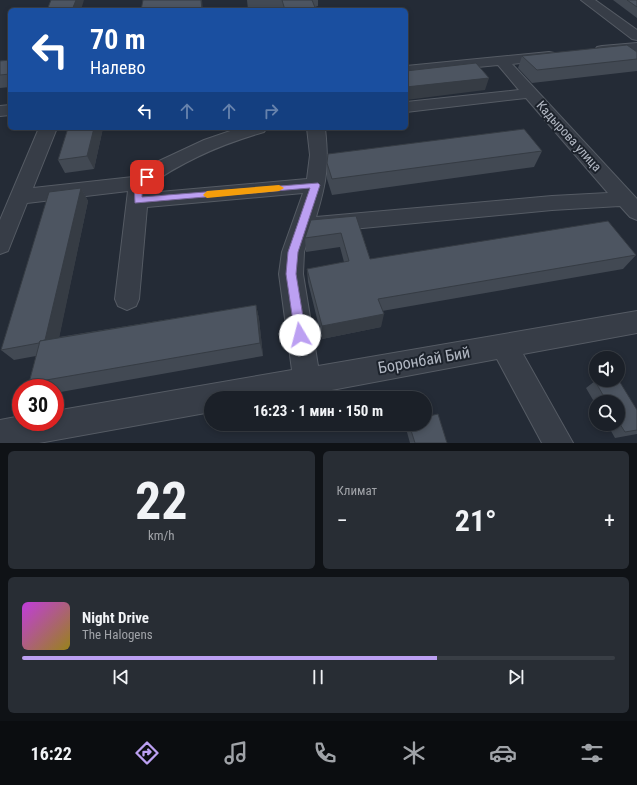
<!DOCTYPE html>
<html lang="ru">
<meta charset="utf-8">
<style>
body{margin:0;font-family:"Roboto Condensed",sans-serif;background:#282d34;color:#f1f3f6;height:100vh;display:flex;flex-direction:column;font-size:15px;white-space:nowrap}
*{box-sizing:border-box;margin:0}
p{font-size:13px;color:#a0a3a8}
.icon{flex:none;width:22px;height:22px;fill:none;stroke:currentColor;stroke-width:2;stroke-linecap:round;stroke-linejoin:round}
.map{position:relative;height:443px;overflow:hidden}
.drawer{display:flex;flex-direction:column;gap:8px;padding:8px;background:#0f1216;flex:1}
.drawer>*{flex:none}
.top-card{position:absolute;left:8px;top:8px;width:400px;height:122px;border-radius:6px;box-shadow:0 2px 6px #0003,0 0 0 1px #393e45;background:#1a4fa0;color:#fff;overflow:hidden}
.controls{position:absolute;left:589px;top:351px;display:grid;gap:8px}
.controls a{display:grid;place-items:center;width:36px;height:36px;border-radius:50%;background:#1b2028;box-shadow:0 2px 6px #0003,0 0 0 1px #393e45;font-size:20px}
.speed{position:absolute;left:12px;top:379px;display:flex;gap:8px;font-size:20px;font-weight:700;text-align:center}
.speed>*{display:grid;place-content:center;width:52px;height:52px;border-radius:50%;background:#1b2028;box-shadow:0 2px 6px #0003,0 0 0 1px #393e45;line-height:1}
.speed .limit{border:6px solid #d22;background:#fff;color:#111}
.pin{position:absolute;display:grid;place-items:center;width:34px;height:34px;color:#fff;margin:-17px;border-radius:8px;box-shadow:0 2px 6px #0006}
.me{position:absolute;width:44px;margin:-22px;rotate:352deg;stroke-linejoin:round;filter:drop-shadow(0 0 3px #0008)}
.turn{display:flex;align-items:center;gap:14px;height:84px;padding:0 16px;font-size:18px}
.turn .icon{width:52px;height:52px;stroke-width:2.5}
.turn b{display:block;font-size:28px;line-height:34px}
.lanes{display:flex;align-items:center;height:38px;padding:0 16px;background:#0003;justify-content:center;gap:20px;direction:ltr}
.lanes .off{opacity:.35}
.big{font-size:30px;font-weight:700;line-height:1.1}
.drawer .tile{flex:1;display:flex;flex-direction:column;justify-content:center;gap:6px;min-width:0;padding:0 14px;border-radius:6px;background:#282d34}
.drawer .dial{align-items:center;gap:0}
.dial b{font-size:52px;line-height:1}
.song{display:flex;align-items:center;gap:12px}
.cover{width:48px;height:48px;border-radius:6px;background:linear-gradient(135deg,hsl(290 70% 55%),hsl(50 70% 35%))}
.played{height:4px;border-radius:2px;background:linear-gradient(90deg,#bca0f2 70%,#393e45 70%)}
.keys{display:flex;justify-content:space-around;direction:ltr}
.heat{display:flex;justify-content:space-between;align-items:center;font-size:22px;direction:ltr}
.drawer .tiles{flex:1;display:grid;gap:8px;grid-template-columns:1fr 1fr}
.tile:last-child{grid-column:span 2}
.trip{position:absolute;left:204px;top:391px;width:228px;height:40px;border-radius:20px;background:#1b2028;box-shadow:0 2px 6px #0003,0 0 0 1px #393e45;font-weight:700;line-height:40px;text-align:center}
.tabs{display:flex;height:64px;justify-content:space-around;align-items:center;background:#0b0d10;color:#a0a3a8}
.tabs .icon{width:28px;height:28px}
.tabs .active{color:#bca0f2}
.tabs b{font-size:18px;color:#f1f3f6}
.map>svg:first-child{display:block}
</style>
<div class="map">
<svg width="637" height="443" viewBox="0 0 637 443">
<rect width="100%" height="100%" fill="#242b36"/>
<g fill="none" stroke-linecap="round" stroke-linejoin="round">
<g stroke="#555b64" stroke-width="2">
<g id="minor">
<path d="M 581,0 L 595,0 L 637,30 L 637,40 L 632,39 Z"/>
<path d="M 637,43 L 637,51 L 602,54 L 597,53 L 595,50 L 597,47 L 602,46 Z"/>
<path d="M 549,52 L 554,53 L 556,56 L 554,59 L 512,64 L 637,199 L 637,220 L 630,217 L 620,206 L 552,210 L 310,233 L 304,252 L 303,274 L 318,366 L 637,311 L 637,333 L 523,354 L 573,443 L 542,443 L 497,359 L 289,398 L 211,398 L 211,412 L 39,443 L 0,443 L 0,420 L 21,416 L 21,422 L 55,422 L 55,411 L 292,370 L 279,274 L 282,252 L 303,193 L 147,207 L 139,299 L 136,306 L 127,310 L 118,306 L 115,299 L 128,191 L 27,203 L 8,251 L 0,254 L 0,220 L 39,128 L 57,128 L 33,188 L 133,177 L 159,161 L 204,140 L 239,128 L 267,128 L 264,132 C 222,144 183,161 148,186 L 148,193 L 307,179 L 310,155 L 307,128 L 325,128 C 329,165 327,181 316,217 L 552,196 L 608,193 L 526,98 L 406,112 L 406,102 L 519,90 L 498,65 L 406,74 L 406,66 Z"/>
<path d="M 10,105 L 10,115 L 0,116 L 0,106 Z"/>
</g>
</g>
<use href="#minor" fill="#373d47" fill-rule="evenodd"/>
</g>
<g fill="#424953">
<path d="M 247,0 L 318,0 L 318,6 L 315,7 L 316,10 L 282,10 L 282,9 L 266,10 L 248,10 Z"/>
<path d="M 613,0 L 637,0 L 637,18 Z"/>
<path d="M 637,52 L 637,71 L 532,83 L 518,68 L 522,56 Z"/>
<path d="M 10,60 L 10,87 L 0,88 L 0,61 Z"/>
<path d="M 103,128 L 94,169 L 65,173 L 58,160 Z"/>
<path d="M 111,128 L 127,128 L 111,130 Z"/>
<path d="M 542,151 L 534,167 L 332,195 L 327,179 L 327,163 Z"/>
<path d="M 81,188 L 88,201 L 59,337 L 256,305 L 259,319 L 263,356 L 55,393 L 55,388 L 35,388 L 29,383 L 36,356 L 14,360 L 1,350 Z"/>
<path d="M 356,216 L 370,259 L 636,255 L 623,269 L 382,311 L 381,327 L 322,339 L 308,282 L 307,269 L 344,262 L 340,247 L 306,252 L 305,238 Z"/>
<path d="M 595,381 L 637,410 L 637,434 L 615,438 L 607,424 L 618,424 L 618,402 L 596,402 L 596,405 L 586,388 Z"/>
<path d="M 406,424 L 425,424 L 447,443 L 410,443 L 405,425 Z"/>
</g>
<g fill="#363c44">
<path d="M 76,0 L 84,0 L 81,10 L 72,10 Z"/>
<path d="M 201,0 L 202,0 L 203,10 L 202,10 Z"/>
<path d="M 489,78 L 485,90 L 406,100 L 406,87 Z"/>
<path d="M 94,128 L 103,128 L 94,169 L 87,156 Z"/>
<path d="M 81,188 L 88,201 L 56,353 L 44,342 Z"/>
<path d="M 256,305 L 259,319 L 263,356 L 260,343 Z"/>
<path d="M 384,314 L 381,327 L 322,339 L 322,326 Z"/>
</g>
<g fill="#4d5561" stroke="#363c44">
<path d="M 51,0 L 76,0 L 72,10 L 47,10 Z"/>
<path d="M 143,0 L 201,0 L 202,10 L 141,10 Z"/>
<path d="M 282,0 L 312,0 L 316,10 L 285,10 Z"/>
<path d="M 627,0 L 637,0 L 637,7 Z"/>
<path d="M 627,45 L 637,52 L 637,59 L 537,70 L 522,56 Z"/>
<path d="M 10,60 L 10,74 L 0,75 L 0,61 Z"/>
<path d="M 476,63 L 489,78 L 406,87 L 406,71 Z"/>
<path d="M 68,128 L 94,128 L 87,156 L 58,160 Z"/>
<path d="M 524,129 L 542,151 L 332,179 L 327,163 L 328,154 Z"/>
<path d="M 81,188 L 45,340 L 40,341 L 39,343 L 1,350 L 49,192 Z"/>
<path d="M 356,216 L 370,259 L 608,221 L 636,255 L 378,299 L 384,314 L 322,326 L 307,269 L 349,261 L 341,233 L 305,238 L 311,220 Z"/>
<path d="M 256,305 L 260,343 L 29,383 L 40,341 Z"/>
<path d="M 618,379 L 637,410 L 637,430 L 625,432 L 618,421 L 618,402 L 607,402 L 595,381 L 600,380 L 618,380 Z"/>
<path d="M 438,414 L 447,443 L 415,443 L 409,424 L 425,424 L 425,417 Z"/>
</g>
<path fill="#bca0f2" stroke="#7a689d" d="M 147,174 L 151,177 L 142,184 L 142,197 L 318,183 L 320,185 L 298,252 L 296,274 L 306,335 L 304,339 L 300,340 L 296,339 L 295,335 L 286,274 L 288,252 L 310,188 L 135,203 L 134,183 Z"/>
<path fill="#f59e0b" d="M 279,185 L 284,188 L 279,191 L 207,198 L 203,195 L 207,191 Z"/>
<g text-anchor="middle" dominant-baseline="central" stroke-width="4" stroke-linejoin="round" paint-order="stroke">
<g font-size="13" fill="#b2b8c3" stroke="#1c222b">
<text transform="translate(569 136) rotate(48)">Кадырова улица</text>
</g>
<g font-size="16" fill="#b2b8c3" stroke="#1c222b">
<text transform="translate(424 360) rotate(-10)">Боронбай Бий</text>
</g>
</g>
</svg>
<div class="controls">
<a><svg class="icon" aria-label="sound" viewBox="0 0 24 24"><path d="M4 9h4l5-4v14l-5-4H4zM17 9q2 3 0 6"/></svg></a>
<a><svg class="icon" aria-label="search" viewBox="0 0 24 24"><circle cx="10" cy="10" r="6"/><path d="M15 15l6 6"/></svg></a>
</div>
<div class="speed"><div class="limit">30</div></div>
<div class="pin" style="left:147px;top:177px;background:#d93025"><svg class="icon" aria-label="arrive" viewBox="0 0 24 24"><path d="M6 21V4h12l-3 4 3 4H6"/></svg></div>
<svg class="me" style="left:300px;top:335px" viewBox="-20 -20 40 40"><circle r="19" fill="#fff"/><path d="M0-13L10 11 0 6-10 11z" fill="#bca0f2"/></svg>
<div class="trip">16:23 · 1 мин · 150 m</div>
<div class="top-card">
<div class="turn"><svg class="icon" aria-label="left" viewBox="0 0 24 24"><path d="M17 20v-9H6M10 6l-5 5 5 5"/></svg><div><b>70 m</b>Налево</div></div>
<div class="lanes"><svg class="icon" aria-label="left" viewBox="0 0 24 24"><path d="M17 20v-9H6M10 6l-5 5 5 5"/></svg><svg class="icon off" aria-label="ahead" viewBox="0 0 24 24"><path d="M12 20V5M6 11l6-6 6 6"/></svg><svg class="icon off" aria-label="ahead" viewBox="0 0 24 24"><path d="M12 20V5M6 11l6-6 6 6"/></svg><svg class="icon off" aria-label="right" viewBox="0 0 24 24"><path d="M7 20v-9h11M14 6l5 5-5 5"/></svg></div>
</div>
</div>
<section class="drawer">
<div class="tiles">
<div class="tile dial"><b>22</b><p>km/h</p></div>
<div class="tile"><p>Климат</p>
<div class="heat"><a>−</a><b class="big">21°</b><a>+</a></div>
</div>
<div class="tile">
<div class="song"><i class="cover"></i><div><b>Night Drive</b><p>The Halogens</p></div></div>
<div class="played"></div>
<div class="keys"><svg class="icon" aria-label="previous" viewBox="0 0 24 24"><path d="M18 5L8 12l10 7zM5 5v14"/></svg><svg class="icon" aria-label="pause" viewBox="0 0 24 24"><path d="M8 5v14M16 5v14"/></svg><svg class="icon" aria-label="next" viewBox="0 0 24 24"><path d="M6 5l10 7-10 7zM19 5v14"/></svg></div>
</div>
</div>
</section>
<nav class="tabs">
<b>16:22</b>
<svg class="icon active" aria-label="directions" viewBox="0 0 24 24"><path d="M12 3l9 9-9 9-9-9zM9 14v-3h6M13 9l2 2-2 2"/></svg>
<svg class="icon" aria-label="music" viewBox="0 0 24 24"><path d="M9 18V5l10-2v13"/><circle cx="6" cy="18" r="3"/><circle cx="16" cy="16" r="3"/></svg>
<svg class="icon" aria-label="phone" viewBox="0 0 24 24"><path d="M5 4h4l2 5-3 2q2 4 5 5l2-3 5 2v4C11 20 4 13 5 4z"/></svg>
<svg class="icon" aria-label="climate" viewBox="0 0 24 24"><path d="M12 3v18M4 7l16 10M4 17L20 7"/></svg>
<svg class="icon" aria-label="car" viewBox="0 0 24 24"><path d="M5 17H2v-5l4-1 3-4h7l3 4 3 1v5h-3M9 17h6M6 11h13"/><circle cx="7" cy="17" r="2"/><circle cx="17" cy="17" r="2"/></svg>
<svg class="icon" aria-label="filters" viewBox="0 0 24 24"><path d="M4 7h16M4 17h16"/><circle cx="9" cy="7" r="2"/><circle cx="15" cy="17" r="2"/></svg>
</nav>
